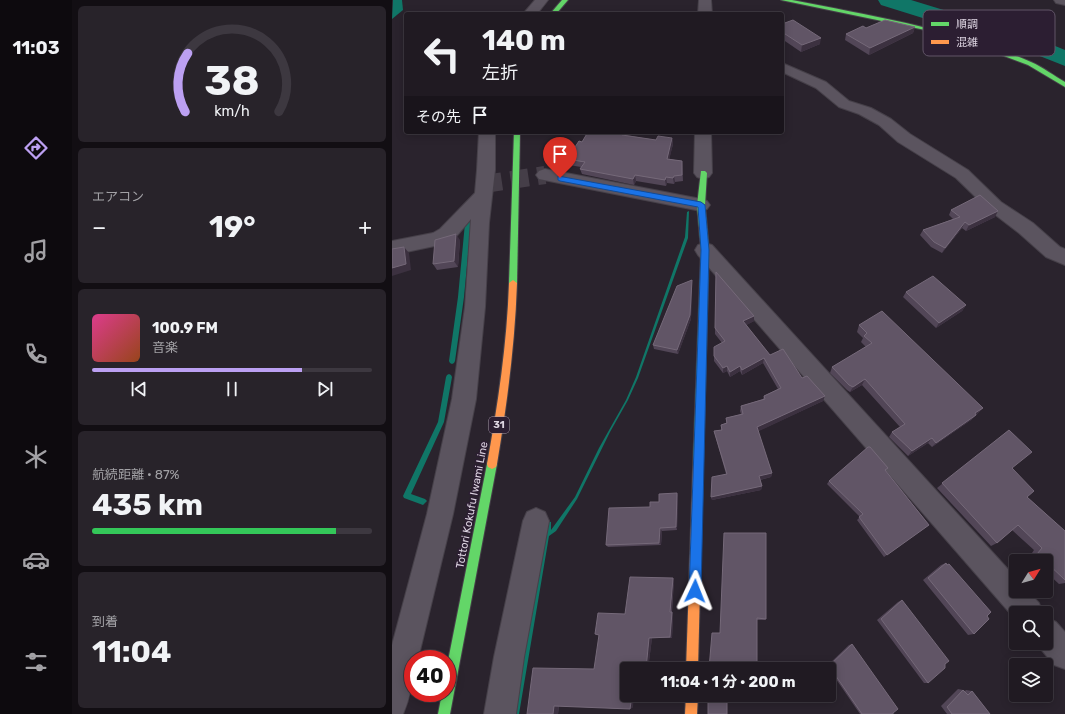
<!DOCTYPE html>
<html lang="ja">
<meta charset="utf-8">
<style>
body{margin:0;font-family:Rubik,"Noto Sans JP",sans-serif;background:#28232a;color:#f1f3f6;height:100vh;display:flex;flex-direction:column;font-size:15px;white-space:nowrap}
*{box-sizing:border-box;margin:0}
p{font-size:13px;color:#a2a1a5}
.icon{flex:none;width:22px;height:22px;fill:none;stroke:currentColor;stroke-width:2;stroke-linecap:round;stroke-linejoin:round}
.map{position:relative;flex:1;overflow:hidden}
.sheet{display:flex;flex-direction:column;gap:6px;padding:6px;background:#120e13;width:320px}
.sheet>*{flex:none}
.hud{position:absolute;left:12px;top:12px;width:380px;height:122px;border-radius:4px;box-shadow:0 2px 10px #0003,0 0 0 1px #3d3840;background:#201a22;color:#f1f3f6;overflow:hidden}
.needle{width:26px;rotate:53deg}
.tools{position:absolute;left:617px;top:554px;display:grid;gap:8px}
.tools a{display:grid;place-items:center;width:44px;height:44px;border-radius:4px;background:#201a22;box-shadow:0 2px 10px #0003,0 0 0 1px #3d3840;font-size:20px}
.speed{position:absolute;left:12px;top:650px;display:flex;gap:8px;font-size:20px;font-weight:700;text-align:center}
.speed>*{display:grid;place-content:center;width:52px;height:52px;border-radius:50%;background:#201a22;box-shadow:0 2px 10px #0003,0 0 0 1px #3d3840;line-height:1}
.speed .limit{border:6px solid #d22;background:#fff;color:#111}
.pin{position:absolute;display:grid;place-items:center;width:34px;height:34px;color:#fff;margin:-41px -17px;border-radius:50% 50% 50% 0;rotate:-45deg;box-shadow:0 0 4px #0007}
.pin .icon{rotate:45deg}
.me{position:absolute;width:44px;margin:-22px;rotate:2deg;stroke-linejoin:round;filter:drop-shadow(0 0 3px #0008)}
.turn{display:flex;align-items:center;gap:14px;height:84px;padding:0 12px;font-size:18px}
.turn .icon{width:52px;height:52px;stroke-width:2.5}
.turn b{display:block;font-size:28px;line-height:34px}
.then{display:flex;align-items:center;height:38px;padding:0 12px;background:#0003;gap:8px;font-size:15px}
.big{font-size:30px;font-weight:700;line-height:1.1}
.sheet .tile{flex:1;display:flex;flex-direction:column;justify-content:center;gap:6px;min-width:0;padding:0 14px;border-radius:6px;background:#28232a}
.sheet .dial{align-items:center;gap:0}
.dial svg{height:104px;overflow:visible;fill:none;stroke:#3d3840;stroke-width:7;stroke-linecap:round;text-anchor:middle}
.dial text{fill:#f1f3f6;stroke:none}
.song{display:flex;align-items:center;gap:12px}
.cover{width:48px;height:48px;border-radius:6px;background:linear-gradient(135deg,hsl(330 70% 55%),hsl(20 70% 35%))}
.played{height:4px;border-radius:2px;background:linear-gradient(90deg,#bca0f2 75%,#3d3840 75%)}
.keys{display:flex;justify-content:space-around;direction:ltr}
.heat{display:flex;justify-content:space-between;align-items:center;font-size:22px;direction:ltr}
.charge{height:6px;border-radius:3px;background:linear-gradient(90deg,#34c759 87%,#3d3840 0)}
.trip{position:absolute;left:228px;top:662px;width:216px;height:40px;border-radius:4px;background:#201a22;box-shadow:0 2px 10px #0003,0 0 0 1px #3d3840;font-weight:700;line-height:40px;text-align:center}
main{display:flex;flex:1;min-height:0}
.dock{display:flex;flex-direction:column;width:72px;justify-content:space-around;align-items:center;background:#0d0a0e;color:#a2a1a5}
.dock .icon{width:28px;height:28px}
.dock .active{color:#bca0f2}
.dock b{font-size:18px;color:#f1f3f6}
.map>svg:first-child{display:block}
</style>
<main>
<nav class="dock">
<b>11:03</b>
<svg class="icon active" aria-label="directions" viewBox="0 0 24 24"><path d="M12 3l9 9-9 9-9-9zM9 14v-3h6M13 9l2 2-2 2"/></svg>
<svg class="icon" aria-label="music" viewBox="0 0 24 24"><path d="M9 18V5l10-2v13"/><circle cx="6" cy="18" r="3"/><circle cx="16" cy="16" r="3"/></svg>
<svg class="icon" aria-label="phone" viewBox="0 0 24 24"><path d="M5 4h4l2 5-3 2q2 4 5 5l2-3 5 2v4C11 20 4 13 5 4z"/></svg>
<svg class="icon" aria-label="climate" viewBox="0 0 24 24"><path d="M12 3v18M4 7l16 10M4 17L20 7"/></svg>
<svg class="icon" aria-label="car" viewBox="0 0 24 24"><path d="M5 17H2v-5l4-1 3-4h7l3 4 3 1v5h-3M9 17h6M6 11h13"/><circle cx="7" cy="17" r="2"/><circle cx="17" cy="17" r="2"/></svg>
<svg class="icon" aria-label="filters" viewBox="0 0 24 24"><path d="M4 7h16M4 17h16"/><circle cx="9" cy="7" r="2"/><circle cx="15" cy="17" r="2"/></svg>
</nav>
<section class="sheet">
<div class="tile dial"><svg viewBox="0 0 100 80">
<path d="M14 69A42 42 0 1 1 86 69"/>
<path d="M14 69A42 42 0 0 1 16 24" stroke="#bca0f2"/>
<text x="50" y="56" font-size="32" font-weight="700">38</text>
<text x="50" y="72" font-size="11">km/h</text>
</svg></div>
<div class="tile"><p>エアコン</p>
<div class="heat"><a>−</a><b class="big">19°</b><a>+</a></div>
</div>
<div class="tile">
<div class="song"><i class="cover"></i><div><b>100.9 FM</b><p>音楽</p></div></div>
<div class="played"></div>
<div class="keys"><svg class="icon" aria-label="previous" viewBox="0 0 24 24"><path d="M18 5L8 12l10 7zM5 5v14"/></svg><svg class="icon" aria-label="pause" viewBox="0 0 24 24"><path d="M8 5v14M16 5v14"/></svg><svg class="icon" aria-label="next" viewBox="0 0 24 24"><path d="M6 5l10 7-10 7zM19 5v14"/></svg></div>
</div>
<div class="tile"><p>航続距離 · 87%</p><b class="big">435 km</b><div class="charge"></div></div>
<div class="tile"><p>到着</p><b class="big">11:04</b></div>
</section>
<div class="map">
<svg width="673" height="714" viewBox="0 0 673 714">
<rect width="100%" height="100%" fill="#2a232d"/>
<g fill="#107667">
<path d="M 1,0 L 10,0 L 11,10 L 0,19 Z"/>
<path d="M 297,211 L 296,238 L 246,378 L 236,400 L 218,432 L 185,499 L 164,531 L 157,536 L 127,714 L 121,714 L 155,521 L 159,522 L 159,530 L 183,497 L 207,448 L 234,400 L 244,377 L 293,237 L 295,212 Z"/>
</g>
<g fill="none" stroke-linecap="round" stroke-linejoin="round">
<g fill="#107667" fill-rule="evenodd">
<path d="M 76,221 L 79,223 L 72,297 L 63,361 L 62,363 L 60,364 L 58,363 L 57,361 L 66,297 L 73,223 Z"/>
<path d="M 57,374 L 59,375 L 60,377 L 52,422 L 19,494 L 33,499 L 35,501 L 31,505 L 12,498 L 11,496 L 46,422 L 54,377 L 55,375 Z"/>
</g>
<path fill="#107667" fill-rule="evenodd" d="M 486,0 L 519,0 L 646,39 L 673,50 L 673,66 L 630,49 L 489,5 Z"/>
<path stroke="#453e48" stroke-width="18" stroke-dasharray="18 9" stroke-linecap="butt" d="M 92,184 L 153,175"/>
<g stroke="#464049" stroke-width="2">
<g id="street">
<path d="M 143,0 L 156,0 L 145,14 L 131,14 Z"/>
<path d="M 307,0 L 319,0 L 320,14 L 306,14 Z"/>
<path d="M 662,0 L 673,0 L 673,5 L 664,3 Z"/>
<path d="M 390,63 L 434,82 L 457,101 L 479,108 L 499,119 L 518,134 L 576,170 L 609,202 L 641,223 L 668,247 L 673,249 L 673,265 L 654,257 L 627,233 L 597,210 L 564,178 L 506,142 L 487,125 L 467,114 L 447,107 L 424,88 L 390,72 Z"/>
<path d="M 87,132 L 103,132 L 103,170 L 97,223 L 93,307 L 84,399 L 61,514 L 26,659 L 21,659 C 21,679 19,696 11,714 L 0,714 L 0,645 L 35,514 L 60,399 L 73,307 L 79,219 L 62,239 L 52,244 L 0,255 L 0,241 L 41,233 L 48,229 L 83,193 L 85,170 Z"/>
<path d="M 303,132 L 319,132 L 320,173 L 317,177 L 311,179 L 305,177 L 302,173 Z"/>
<path d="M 153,169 L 309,199 L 315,201 L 318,205 L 315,209 L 309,211 L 147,179 L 144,175 L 147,171 Z"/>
<path d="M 313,243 L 320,245 L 624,578 L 624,591 L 636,591 L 647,603 L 651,613 L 624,613 L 624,620 L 306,255 L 303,250 L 306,245 Z"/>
<path d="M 144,508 L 153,512 L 157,521 L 132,657 L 124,714 L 92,714 L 102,657 L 131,521 L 135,512 Z"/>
<path d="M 654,617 L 664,622 L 673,632 L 673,669 L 662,665 L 644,643 L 654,643 Z"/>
</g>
</g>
<g stroke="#464049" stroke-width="2">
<g id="fast">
<path d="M 170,0 L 176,0 L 164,14 L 158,14 Z"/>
<path d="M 389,0 L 400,0 C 481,16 562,29 639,62 C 651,67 662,76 673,82 L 673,87 L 636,65 L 580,44 L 538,31 Z"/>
<path d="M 122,132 L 128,132 L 125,283 L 121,286 L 117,283 Z"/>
<path d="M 309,171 L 313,171 L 315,173 L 313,205 L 317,250 L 311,468 L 310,471 L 306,473 L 302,471 L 301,468 L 309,250 L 305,205 Z"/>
<path d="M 100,459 L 104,461 L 105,464 L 58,714 L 46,714 L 50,693 L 55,693 L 55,666 L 95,464 L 96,461 Z"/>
</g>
</g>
<g stroke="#464049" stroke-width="2">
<g id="slow">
<path d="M 121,280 L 125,283 C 123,344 115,404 105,464 L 104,467 L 100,469 L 96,467 L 95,464 C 106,404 115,344 117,283 Z"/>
<path d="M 306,463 L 310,465 L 311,468 L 306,669 L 294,669 L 301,468 L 302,465 Z"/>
<path d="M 294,695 L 306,695 L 305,714 L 293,714 Z"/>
</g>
</g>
<use href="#street" fill="#5b545f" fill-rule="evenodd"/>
<use href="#fast" fill="#63d668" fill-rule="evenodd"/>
<use href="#slow" fill="#ff974d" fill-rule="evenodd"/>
</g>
<g fill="#524657">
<path d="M 390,24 L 428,44 L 409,52 L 390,39 Z"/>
<path d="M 523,27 L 521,33 L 477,55 L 453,40 L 454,34 Z"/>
<path d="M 196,132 L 234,132 L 235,133 L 234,135 L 264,140 L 280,138 L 281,144 L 277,159 L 290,161 L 291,181 L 283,182 L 282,184 L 275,183 L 274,186 L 244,181 L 242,185 L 190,174 L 188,169 L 189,167 L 177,165 L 175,159 L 190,142 Z"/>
<path d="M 559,210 L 603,217 L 574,231 L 570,228 L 550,253 L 539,247 L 528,235 L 531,230 L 561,219 L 557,215 Z"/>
<path d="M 68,240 L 66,267 L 45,270 L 41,264 Z"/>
<path d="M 300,285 L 299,319 L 286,354 L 262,349 L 261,345 Z"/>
<path d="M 514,292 L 574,305 L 570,311 L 544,328 L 511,297 Z"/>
<path d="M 362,316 L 362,321 L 354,325 L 378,355 L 410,378 L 431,401 L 366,431 L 380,473 L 379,477 L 368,480 L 370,486 L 369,490 L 320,500 L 319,497 L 334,474 L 323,435 L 322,431 L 329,430 L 329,425 L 334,423 L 334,418 L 349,414 L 348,411 L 349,406 L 371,399 L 372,396 L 386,389 L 371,363 L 350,375 L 348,371 L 338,377 L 335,371 L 331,373 L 322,361 L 322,356 L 330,343 L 323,334 L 323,328 Z"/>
<path d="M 467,325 L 591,408 L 579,420 L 540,447 L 536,443 L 516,456 L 497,437 L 500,432 L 508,427 L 470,385 L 458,392 L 455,390 L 438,373 L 440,367 L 474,347 L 469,342 L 471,338 L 465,332 Z"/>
<path d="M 617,430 L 620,468 L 635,497 L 673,531 L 673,583 L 667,584 L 654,572 L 654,561 L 643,561 L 638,556 L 642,550 L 620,530 L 605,543 L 599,546 L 545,488 Z"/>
<path d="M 496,468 L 493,470 L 537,525 L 492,557 L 465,520 L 468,517 L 435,484 L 437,481 Z"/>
<path d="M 285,493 L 286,497 L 285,530 L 270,531 L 269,545 L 216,547 L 214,545 L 258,507 L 267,502 Z"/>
<path d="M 332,533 L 374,619 L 373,620 L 365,620 Z"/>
<path d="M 554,563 L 555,565 L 557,564 L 595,616 L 582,634 L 576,635 L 531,580 L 549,565 Z"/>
<path d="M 281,578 L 282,580 L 280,612 L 281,614 L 280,638 L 260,638 L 256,669 L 235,669 L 241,707 L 238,709 L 167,706 L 166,714 L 135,714 L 202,669 L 233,614 Z"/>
<path d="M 510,600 L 553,664 L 536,683 L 532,683 L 485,620 L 506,602 Z"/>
<path d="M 460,644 L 501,713 L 501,714 L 468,714 L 435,666 L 457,645 Z"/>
<path d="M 566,689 L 571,690 L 573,691 L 574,690 L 580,691 L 598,714 L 555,714 L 549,706 Z"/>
</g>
<g fill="#3c3140">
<path d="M 523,27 L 521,33 L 477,55 L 478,48 Z"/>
<path d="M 429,38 L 428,44 L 409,52 L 410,45 Z"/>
<path d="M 231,132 L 234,132 L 235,133 L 231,141 L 230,135 Z"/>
<path d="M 280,138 L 281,144 L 276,165 L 275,159 Z"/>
<path d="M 243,175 L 244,181 L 242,185 L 241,179 Z"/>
<path d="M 282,176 L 283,182 L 282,184 L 281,178 Z"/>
<path d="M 274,177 L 275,183 L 274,186 L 273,180 Z"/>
<path d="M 606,211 L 603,217 L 574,231 L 577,225 Z"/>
<path d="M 573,222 L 570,228 L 550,253 L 553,248 Z"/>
<path d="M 64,234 L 68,240 L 66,267 L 62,261 Z"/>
<path d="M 12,247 L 17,253 L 19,270 L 0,276 L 0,268 Z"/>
<path d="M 300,280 L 300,285 L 299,319 L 286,354 L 285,350 Z"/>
<path d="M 574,305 L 570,311 L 544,328 L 547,323 Z"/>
<path d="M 362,316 L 362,321 L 351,327 L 351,321 Z"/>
<path d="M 372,358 L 371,363 L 350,375 L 350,370 Z"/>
<path d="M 335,366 L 335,371 L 331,373 L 331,368 Z"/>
<path d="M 348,366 L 348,371 L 338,377 L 338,372 Z"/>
<path d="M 473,379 L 470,385 L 458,392 L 461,387 Z"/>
<path d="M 433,396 L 431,401 L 365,432 L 365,427 Z"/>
<path d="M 591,408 L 586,413 L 578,418 L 583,413 Z"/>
<path d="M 584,415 L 579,420 L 540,447 L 544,443 Z"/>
<path d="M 540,438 L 536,443 L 516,456 L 520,451 Z"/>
<path d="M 380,473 L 379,477 L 367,480 L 367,476 Z"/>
<path d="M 370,486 L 369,490 L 320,500 L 319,497 Z"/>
<path d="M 285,493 L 286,497 L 285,530 L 284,527 Z"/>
<path d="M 268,528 L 270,531 L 269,545 L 267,543 Z"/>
<path d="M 281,578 L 282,580 L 279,613 L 278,612 Z"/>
<path d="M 280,612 L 281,614 L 280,638 L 278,637 Z"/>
<path d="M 257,638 L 260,638 L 256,669 L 254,669 Z"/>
<path d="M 240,695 L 242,695 L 241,707 L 238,709 Z"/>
<path d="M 167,704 L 166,714 L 161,714 L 162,706 Z"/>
</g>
<g fill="#615566" stroke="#756979">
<path d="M 401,20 L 429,38 L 410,45 L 390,32 L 390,24 Z"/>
<path d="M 493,20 L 523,27 L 478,48 L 454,34 L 471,26 L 474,28 Z"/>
<path d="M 196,132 L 231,132 L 230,135 L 264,140 L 266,136 L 280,138 L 275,159 L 290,161 L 290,175 L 282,176 L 281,178 L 274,177 L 273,180 L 243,175 L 241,179 L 188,169 L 193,162 L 175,159 L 187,141 L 190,142 Z"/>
<path d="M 588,195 L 606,211 L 577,225 L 573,222 L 553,248 L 542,242 L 531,230 L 568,217 L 559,210 Z"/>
<path d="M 64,234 L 62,261 L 41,264 L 43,240 Z"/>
<path d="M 12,247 L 14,264 L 0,268 L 0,249 Z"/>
<path d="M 324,272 L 362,316 L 351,321 L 378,355 L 391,349 L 410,378 L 415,376 L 433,396 L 365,427 L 380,473 L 367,476 L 370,486 L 319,497 L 320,477 L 335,474 L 322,431 L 330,430 L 329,425 L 335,423 L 334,418 L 351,414 L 349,406 L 373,399 L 372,396 L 389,388 L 372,358 L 350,370 L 348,366 L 338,372 L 335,366 L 331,368 L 322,356 L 322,347 L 333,341 L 323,328 Z"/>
<path d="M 541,276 L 574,305 L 547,323 L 514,292 Z"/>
<path d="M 300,280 L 298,315 L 285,350 L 261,345 L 285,286 Z"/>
<path d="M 490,311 L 591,408 L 583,413 L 584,415 L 544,443 L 540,438 L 520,451 L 500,432 L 513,424 L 473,379 L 461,387 L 457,385 L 440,367 L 480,343 L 472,336 L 475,333 L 467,325 Z"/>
<path d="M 617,430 L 640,452 L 620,468 L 642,491 L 635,497 L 673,531 L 673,580 L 654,562 L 654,561 L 653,561 L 645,554 L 650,548 L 626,525 L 605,543 L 550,483 Z"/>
<path d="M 476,447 L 478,447 L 496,468 L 493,470 L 537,525 L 495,555 L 467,517 L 471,514 L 437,481 Z"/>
<path d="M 285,493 L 284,527 L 268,528 L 267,543 L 214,545 L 217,508 L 258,507 L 258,502 L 267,502 L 267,494 Z"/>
<path d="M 332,533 L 374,533 L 374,619 L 365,618 L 365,669 L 317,669 L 320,633 L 328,633 Z"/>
<path d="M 554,563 L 555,565 L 557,564 L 599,612 L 595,616 L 597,619 L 582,634 L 536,578 Z"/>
<path d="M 238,577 L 281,578 L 278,612 L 280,612 L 278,637 L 257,638 L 254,669 L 235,669 L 235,695 L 240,695 L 238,709 L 162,706 L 161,714 L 135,714 L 141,668 L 202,669 L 207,635 L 203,634 L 206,613 L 233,614 Z"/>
<path d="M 510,600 L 557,661 L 553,664 L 553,668 L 536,683 L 489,619 Z"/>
<path d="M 460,644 L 506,709 L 501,713 L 501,714 L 470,714 L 437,666 Z"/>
<path d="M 571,690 L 576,695 L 580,691 L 598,714 L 560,714 L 555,707 Z"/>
<rect x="316" y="695" width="19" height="19"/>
</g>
<path fill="#1a73e8" stroke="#114b97" d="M 166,176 L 309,202 L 313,205 L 317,250 L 309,591 L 307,596 L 303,597 L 299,596 L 297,591 L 309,250 L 306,207 L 168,181 L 166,180 Z"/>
<g text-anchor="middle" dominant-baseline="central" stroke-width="3" stroke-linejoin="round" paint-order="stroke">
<rect fill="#2c1e32" stroke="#a89dac" stroke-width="1" x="97" y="417" width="20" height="16" rx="3"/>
<g font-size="10" font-weight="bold" fill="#ddd4e1">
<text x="107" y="425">31</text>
</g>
<g font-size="11" fill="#ddd4e1" stroke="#2c1e32">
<text transform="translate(80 505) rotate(-79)">Tottori Kokufu Iwami Line</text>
</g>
</g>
<rect x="531" y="10" width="132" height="46" rx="6" fill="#2c1e32" stroke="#615567" stroke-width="1"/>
<rect x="539" y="22" width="18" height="4" fill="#63d668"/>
<rect x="539" y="40" width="18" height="4" fill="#ff974d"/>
<g font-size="11" fill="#ddd4e1">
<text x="564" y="28">順調</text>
<text x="564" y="46">混雑</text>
</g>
</svg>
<div class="tools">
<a><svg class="needle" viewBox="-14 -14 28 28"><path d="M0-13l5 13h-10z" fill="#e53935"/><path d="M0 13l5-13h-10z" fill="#a2a1a5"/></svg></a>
<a><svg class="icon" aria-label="search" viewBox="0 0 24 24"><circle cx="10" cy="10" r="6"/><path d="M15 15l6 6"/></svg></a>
<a><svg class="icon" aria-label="layers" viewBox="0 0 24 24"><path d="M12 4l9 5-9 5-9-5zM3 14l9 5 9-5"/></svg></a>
</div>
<div class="speed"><div class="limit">40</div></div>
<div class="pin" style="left:168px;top:178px;background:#d93025"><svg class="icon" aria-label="arrive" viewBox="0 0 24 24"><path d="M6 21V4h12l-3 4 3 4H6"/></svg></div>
<svg class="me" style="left:303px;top:591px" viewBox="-20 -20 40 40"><path d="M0-17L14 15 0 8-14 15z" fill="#1a73e8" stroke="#fff" stroke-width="4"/></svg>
<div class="trip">11:04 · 1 分 · 200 m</div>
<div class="hud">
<div class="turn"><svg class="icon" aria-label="left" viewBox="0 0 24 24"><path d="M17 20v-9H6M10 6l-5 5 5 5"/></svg><div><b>140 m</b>左折</div></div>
<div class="then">その先<svg class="icon" aria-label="arrive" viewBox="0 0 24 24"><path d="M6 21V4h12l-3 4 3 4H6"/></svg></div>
</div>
</div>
</main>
